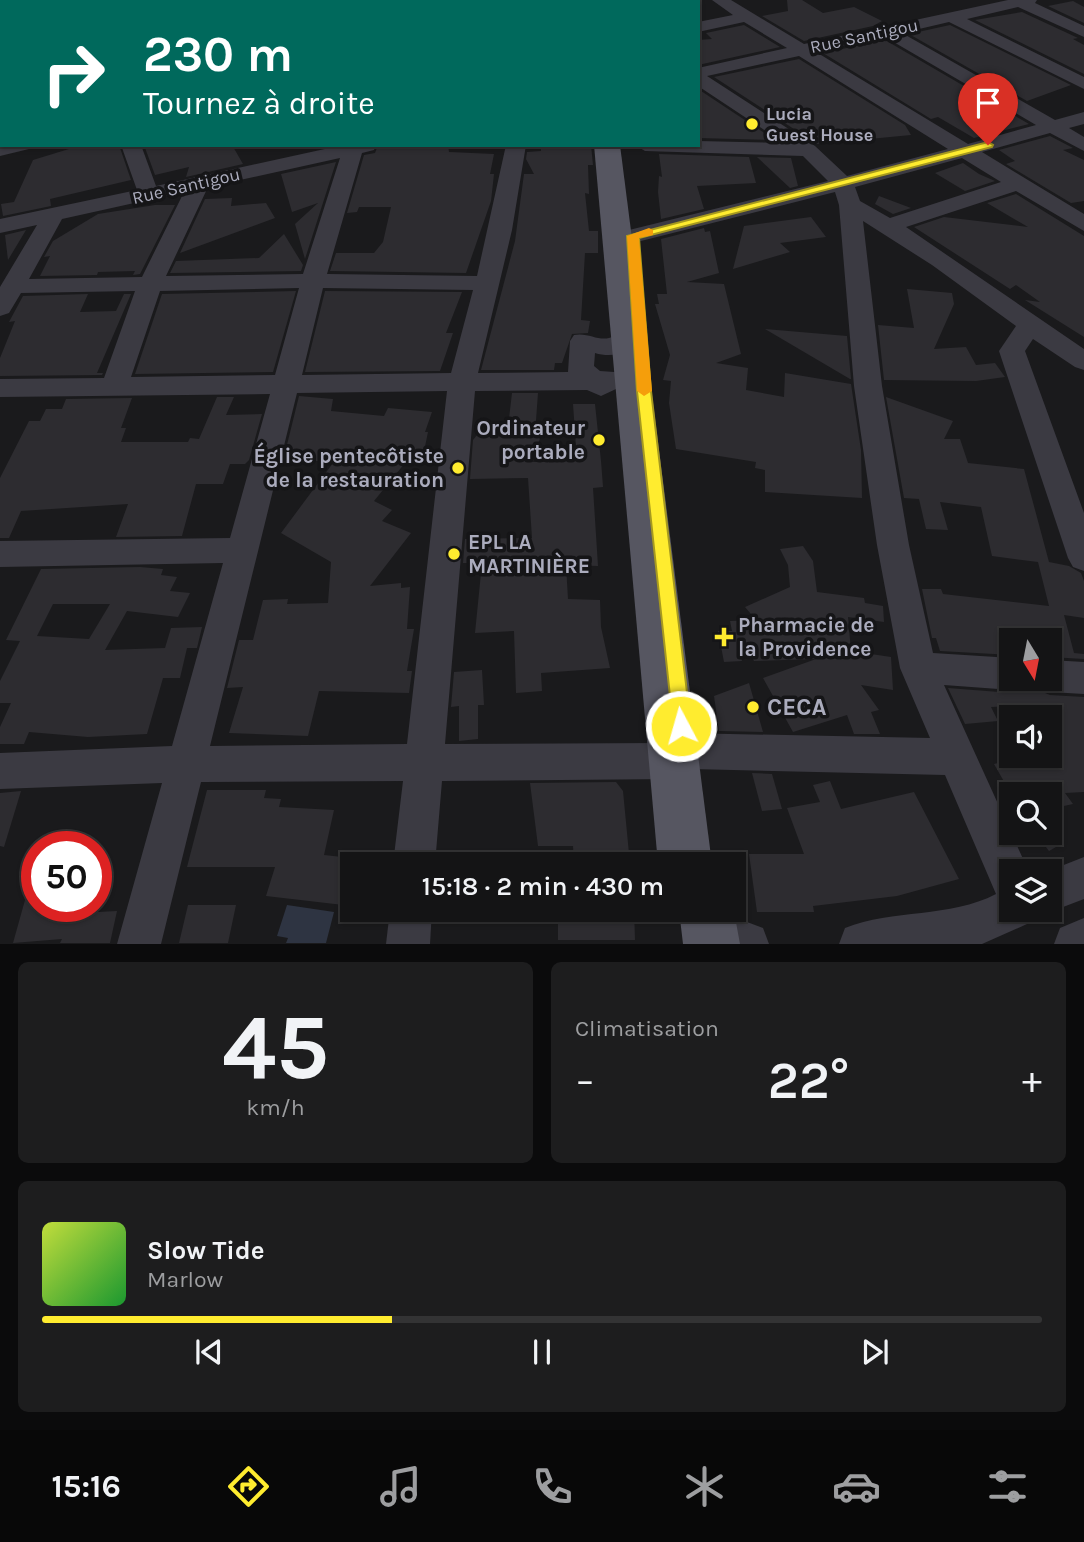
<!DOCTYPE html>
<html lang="fr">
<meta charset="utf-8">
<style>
body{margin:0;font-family:Karla,sans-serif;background:#1d1d1e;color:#f1f3f6;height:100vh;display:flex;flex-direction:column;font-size:26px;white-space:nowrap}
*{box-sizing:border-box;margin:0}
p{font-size:23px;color:#9d9ea0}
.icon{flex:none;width:38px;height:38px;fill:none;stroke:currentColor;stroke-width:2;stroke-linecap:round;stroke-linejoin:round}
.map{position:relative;height:944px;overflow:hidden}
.side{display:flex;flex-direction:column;gap:18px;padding:18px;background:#0b0b0c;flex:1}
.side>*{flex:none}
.banner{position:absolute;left:0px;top:0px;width:700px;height:147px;box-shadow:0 2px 5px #0004,0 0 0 2px #333334;background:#00695c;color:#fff;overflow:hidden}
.needle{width:46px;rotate:170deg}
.tools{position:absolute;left:999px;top:628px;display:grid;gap:14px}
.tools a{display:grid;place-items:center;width:63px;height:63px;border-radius:0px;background:#141415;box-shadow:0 2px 5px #0004,0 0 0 2px #333334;font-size:35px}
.speed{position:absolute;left:21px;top:831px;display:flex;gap:14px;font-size:35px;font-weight:700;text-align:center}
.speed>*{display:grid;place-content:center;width:91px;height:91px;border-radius:50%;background:#141415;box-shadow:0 2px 5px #0004,0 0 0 2px #333334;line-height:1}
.speed .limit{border:10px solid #d22;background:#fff;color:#111}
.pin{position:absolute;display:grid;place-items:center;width:60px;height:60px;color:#fff;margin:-72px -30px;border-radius:50% 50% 50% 0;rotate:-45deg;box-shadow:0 0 7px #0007}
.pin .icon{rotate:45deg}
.me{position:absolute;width:77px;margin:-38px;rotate:354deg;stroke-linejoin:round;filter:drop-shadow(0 0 5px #0008)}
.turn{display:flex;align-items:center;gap:24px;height:147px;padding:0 28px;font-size:32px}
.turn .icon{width:91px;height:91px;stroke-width:2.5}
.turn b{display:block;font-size:49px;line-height:60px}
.big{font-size:52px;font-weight:600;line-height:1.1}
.side .tile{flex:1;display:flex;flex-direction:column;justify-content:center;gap:10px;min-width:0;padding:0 24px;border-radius:10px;background:#1d1d1e}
.side .dial{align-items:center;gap:0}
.dial b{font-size:91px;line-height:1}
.song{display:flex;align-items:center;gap:21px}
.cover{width:84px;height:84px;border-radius:10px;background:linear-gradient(135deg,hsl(70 70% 55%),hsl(130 70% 35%))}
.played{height:7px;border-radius:4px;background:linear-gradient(90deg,#ffec2f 35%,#333334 35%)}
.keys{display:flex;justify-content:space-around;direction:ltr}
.heat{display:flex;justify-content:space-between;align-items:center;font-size:38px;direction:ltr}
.side .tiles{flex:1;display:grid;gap:18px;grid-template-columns:1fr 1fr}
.tile:last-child{grid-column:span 2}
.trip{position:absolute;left:340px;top:852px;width:406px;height:70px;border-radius:0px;background:#141415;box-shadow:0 2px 5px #0004,0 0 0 2px #333334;font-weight:600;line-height:70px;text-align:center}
.dock{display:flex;height:112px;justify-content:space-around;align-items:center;background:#080808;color:#9d9ea0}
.dock .icon{width:49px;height:49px}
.dock .selected{color:#ffec2f}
.dock b{font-size:32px;color:#f1f3f6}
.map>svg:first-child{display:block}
</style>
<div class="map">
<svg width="1084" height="944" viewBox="0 0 1084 944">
<rect width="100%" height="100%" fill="#1a1a1c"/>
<path fill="#2e3442" d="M 287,905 L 334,912 L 326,943 L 286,943 L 288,938 L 277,936 Z"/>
<g fill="#2d2c30" fill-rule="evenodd">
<path d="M 787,0 L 802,0 L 823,13 L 854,7 L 882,21 L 873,26 L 804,41 L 762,16 L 788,11 Z"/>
<path d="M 1073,1 L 1084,7 L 1084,23 L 1048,6 Z"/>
<path d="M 1022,12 L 1078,38 L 1073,39 L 1084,45 L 1084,74 L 975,20 Z"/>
<path d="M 744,25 L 780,47 L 698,65 L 698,40 L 712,39 L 706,33 Z"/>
<path d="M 950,25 L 1071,85 L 1027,101 L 909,34 Z"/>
<path d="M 885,40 L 1029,124 L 974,138 L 938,117 L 931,119 L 823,53 Z"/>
<path d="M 799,59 L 905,125 L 911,135 L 817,144 L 714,77 Z"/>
<path d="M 698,89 L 775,140 L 698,138 Z"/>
<path d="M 1050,136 L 1073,148 L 1063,150 L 1084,160 L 1084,201 L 1071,203 L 1006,164 L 1015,161 L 999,150 Z"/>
<path d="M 82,145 L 119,145 L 131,180 L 50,199 L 51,206 L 3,216 L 1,204 L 14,202 L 33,160 Z"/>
<path d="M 144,145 L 232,145 L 243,164 L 186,177 L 189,167 L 155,175 Z"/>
<path d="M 378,145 L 448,145 L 449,152 L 494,154 L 490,174 L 494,174 L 491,201 L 466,273 L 330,271 L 336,253 L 374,253 L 383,242 L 391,207 L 359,207 L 357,212 L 347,213 L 364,155 L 375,153 Z"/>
<path d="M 541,145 L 591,145 L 593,165 L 588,165 L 589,194 L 585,193 L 589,231 L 598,231 L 598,253 L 585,253 L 581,320 L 590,321 L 588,333 L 572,334 L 562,363 L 555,363 L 554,370 L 481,370 L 515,241 L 524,174 L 534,174 L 526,159 L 527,152 L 541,151 Z"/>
<path d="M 659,154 L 749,157 L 756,183 L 697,186 L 704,209 L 661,219 L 658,192 L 659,176 L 662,177 Z"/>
<path d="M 757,157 L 791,158 L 798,186 L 790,188 Z"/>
<path d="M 336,162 L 305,259 L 295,224 L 318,203 L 292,212 L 281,174 Z"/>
<path d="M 963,163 L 979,174 L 995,181 L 965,191 L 935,173 Z"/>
<path d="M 1016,194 L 1084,236 L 1084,337 L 1025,300 L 1040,302 L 1016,285 L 1010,289 L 914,227 L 944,217 L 1028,227 L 987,203 Z"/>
<path d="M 879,196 L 911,208 L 893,214 L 875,204 Z"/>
<path d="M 232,198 L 231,206 L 266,203 L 275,218 L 180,253 L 205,199 Z"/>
<path d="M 155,205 L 175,205 L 140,274 L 133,275 L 135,271 L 98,272 L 97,275 L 40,276 L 50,256 L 44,257 L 53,241 L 98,214 Z"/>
<path d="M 811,217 L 826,237 L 780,243 L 790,252 L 733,269 L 744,226 Z"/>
<path d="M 704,228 L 705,232 L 710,231 L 719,273 L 687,282 L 724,284 L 741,354 L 716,363 L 748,368 L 746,390 L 784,397 L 785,373 L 851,384 L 861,450 L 862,498 L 765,492 L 765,470 L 755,468 L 756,462 L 676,449 L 669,403 L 671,381 L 663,380 L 670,355 L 655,304 L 659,304 L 657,294 L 667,294 L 661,239 Z"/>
<path d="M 26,230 L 8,260 L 5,235 Z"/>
<path d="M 284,234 L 303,265 L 301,271 L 170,273 L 176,261 L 259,258 Z"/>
<path d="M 907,289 L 952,293 L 954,304 L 934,349 L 966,347 L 976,365 L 995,363 L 1005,377 L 976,381 L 884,380 L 878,325 L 914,328 Z"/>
<path d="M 296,291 L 273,372 L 135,374 L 162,294 Z"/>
<path d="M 325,291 L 462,292 L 446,333 L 453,333 L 440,371 L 305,372 Z"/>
<path d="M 88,294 L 80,312 L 116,311 L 124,294 L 131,294 L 97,373 L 103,373 L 102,375 L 0,376 L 0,358 L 15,321 L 9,322 L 23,296 Z"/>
<path d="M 765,329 L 847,336 L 851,379 L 850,379 Z"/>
<path d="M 512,393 L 538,393 L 535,434 L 541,435 L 533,462 L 577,461 L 573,404 L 595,404 L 601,461 L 603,487 L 593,488 L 598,566 L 566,565 L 568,599 L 600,600 L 601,627 L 610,668 L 541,673 L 542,691 L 516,693 L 514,631 L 475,633 L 482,563 L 463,563 L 465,539 L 532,538 L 528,478 L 470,479 L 473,440 L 486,424 L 508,427 Z"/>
<path d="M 299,396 L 333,399 L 331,411 L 384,416 L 388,408 L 432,412 L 425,432 L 428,432 L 421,466 L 405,463 L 374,501 L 392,510 L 382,521 L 411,533 L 370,586 L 401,583 L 401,588 L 410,587 L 407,629 L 414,629 L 407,671 L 412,671 L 409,693 L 319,691 L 308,736 L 229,733 L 243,687 L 227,688 L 239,640 L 253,640 L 263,600 L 288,599 L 287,604 L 328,603 L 331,562 L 281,533 L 333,463 L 294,458 L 293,461 L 283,461 Z"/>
<path d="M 217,397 L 234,397 L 226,415 L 262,414 L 249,460 L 245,464 L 230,464 L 223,484 L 196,484 L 182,536 L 116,537 L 128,504 L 21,511 L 9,538 L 0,538 L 0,478 L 29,421 L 40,421 L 46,409 L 62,409 L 66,399 L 132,398 L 121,428 L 126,428 L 121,442 L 188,442 L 190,438 L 199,439 Z"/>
<path d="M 886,397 L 953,421 L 944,439 L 960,439 L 968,463 L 1024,469 L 1049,562 L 1069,566 L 1081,573 L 1084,581 L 1084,618 L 1064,615 L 1074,653 L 1084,654 L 1084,659 L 1050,657 L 1050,640 L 1012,640 L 1012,655 L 940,651 L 936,638 L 932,638 L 922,589 L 941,589 L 943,594 L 1049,606 L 1038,562 L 992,556 L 981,507 L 940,502 L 948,530 L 926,529 L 919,499 L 904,498 Z"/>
<path d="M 803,546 L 813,561 L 817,592 L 864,598 L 865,603 L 883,606 L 884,622 L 848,617 L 851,651 L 891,657 L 893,690 L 861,685 L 879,710 L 871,712 L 880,734 L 854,734 L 847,715 L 793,732 L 763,678 L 816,659 L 754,661 L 745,645 L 738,648 L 742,661 L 724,662 L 718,631 L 732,631 L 730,621 L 756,620 L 745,607 L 790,587 L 788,565 L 780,549 Z"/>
<path d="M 140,567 L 163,569 L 161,575 L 177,577 L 170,591 L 190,593 L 178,617 L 127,611 L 105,650 L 165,648 L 171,628 L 202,627 L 197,648 L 187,648 L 180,678 L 163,678 L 147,734 L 88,737 L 29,732 L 24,744 L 0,744 L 0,727 L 11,703 L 0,703 L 0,681 L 20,641 L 6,640 L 41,569 ZM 53,604 L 110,604 L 89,639 L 37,636 Z"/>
<path d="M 482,670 L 484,705 L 478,705 L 478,739 L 459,741 L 459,706 L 451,707 L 454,672 Z"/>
<path d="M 749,683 L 763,732 L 719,731 L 714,696 Z"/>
<path d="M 948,688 L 1012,693 L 1035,689 L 1050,695 L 1084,697 L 1084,792 L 1065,793 L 1073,804 L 1050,809 L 1050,794 L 1041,794 L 1036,786 L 1010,792 L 994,764 L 1029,756 L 1058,756 L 1050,739 L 1050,718 L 1040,718 L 1035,705 L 991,707 L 998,721 L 965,724 Z"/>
<path d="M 752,773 L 772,774 L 782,809 L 762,811 Z"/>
<path d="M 830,781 L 841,809 L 914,792 L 959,879 L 897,896 L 813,906 L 814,912 L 757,912 L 749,854 L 804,854 L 787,808 L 820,802 L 813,785 Z"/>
<path d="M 616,782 L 623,791 L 630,864 L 574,864 L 573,846 L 538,846 L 530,783 Z"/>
<path d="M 207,790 L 266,790 L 264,798 L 281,799 L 279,807 L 334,810 L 324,855 L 352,858 L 352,906 L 266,896 L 275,867 L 187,867 Z"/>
<path d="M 21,791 L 4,847 L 0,846 L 0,793 Z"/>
<path d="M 1035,833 L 1055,833 L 1063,843 L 1049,851 Z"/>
<path d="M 32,875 L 37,875 L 37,906 L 52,906 L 51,909 L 99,907 L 98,912 L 117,911 L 110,943 L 60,943 L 62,939 L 13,943 Z"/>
<path d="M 188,905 L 236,905 L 228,943 L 179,943 Z"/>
<path d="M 558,910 L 634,910 L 635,940 L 558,940 Z"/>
</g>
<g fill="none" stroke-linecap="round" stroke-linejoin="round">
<g fill="#3b3a42" fill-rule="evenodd">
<path d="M 20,0 L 36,0 L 19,2 Z"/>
<path d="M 212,0 L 237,0 L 210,2 Z"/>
<path d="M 300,0 L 316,0 L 317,2 L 301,2 Z"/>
<rect x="399" y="0" width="16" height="2"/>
<path d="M 475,0 L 499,0 L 473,2 Z"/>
<path d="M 712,0 L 731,0 L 804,44 L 1008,0 L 1037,0 L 1035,3 L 1084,26 L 1084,37 L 1018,7 L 967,19 L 1084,77 L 1084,89 L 949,22 L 902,33 L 1055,120 L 1084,112 L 1084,124 L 1069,128 L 1084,137 L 1084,151 L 1050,133 L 982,152 L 1084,214 L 1084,231 L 1016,191 L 906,227 L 1084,349 L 1084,370 L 1075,367 L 1033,339 L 1025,351 L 1084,513 L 1084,571 L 1073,567 L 1068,558 L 999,351 L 1016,326 L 932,265 L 863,221 L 882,386 L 909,545 L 933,653 L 1012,658 L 1012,679 L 1028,679 L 1025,685 L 1012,690 L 944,685 L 1029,872 L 1012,872 L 1012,910 L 1033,910 L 1027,924 L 982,944 L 839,944 L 845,928 C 893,909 950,918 996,894 L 945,775 L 691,769 L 672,779 L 442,781 L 435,864 L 393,864 L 403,781 L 201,782 L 161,944 L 117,944 L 162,783 L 0,789 L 0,753 L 172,746 L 223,563 L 0,567 L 0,541 L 230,538 L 270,394 L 0,397 L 0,379 L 104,378 L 135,291 L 21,293 L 9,313 L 0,316 L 0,287 L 37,225 L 0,233 L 0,219 L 137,190 L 121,145 L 141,145 L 156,186 L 343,145 L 376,145 L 374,150 L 362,153 L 327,274 L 477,276 L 506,145 L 526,145 L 512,230 L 478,373 L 568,372 L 570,341 L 574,335 C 587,332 598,341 609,338 C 621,335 625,330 638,333 L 642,339 C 632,354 611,358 595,353 L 594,366 L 600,371 L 642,374 L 645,380 L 642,386 L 616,389 L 601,396 L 587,390 L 475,391 L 445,744 L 664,743 L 683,733 L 930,738 L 900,668 L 877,545 L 854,386 L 839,205 L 835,192 L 633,243 L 622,236 L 625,231 L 828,181 L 803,156 L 645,151 L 635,145 L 698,145 L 698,141 L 784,143 L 698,86 L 698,68 L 787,48 L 744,22 L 698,32 L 698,22 L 733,15 ZM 885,37 L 1036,125 L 968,144 L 816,52 ZM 799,56 L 948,149 L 847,176 L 815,146 L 707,76 ZM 340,158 L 303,274 L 166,276 L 208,187 ZM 962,158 L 1001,182 L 890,218 L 860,201 L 855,187 ZM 184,192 L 142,277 L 29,279 L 62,219 ZM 299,288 L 275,375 L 131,377 L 160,291 ZM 323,288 L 473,290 L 451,373 L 302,375 ZM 447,391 L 407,744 L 210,746 L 297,393 Z"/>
<path d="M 2,29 L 2,41 L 0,41 L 0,30 Z"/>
<rect x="0" y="80" width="2" height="10"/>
<path d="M 0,144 L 2,145 L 32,145 L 29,149 L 0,156 Z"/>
<path d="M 1050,660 L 1084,662 L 1084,694 L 1050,692 L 1037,687 L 1033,679 L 1050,679 Z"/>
<path d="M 1084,857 L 1084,899 L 1050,912 L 1045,910 L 1050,910 L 1050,872 L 1046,872 Z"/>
<path d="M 390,910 L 432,910 L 430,944 L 386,944 Z"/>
<path d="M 1084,918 L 1084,944 L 1054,944 L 1060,928 Z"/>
<path d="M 711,922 L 747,922 L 763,928 L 769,944 L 689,944 L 695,928 Z"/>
</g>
<g fill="#565661" fill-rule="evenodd">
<path d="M 592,0 L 612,0 L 591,2 Z"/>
<path d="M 594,145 L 620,145 L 712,864 L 658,864 Z"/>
<path d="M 733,906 L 740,944 L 683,944 L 679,910 L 733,910 Z"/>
</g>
</g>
<path fill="#ffec2f" stroke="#a6991f" stroke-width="2" d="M 988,142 L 993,145 L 992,147 L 639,238 L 651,391 L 691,726 L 688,733 L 681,735 L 674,733 L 637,391 L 627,236 Z"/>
<path fill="#f59e0b" d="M 649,228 L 653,230 L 653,235 L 639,238 L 652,391 L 644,396 L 637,391 L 627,236 Z"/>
<g fill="#ffec2f" stroke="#151517" stroke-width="2.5">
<circle cx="752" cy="124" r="7"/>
<circle cx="599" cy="440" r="7"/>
<circle cx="458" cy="468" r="7"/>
<circle cx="454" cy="554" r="7"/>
<path d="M720.5 626.5h7v7h7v7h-7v7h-7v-7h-7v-7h7z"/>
<circle cx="753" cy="707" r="7"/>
</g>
<g text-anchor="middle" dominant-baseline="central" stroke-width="7" stroke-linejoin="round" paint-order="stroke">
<g font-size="18" fill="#abacbd" stroke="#151517">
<text transform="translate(864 36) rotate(-12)">Rue Santigou</text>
<text transform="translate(186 186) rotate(-13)">Rue Santigou</text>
</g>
<g font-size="18" font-weight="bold" fill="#abacbd" stroke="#151517" text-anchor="start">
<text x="766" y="114">Lucia<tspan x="766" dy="21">Guest House</tspan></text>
</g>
<g font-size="21" font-weight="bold" fill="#abacbd" stroke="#151517" text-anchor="end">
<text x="585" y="428">Ordinateur<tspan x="585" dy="24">portable</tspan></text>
<text x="444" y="456">Église pentecôtiste<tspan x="444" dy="24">de la restauration</tspan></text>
<text x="468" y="542" text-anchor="start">EPL LA<tspan x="468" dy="24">MARTINIÈRE</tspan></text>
<text x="738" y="625" text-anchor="start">Pharmacie de<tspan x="738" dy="24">la Providence</tspan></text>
</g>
<g font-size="24" font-weight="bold" fill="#abacbd" stroke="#151517" text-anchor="start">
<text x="767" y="707">CECA</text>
</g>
</g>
</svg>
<div class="tools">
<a><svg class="needle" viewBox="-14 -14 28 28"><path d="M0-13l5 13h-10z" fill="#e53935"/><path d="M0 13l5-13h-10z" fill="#9d9ea0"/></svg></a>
<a><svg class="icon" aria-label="sound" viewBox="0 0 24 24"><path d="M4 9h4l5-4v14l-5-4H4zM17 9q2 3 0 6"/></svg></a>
<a><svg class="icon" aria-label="search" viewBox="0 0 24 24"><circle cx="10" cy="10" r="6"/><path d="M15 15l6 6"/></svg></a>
<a><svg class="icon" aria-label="layers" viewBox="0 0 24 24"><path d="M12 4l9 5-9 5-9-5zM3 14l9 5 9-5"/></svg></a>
</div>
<div class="speed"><div class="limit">50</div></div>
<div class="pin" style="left:988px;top:145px;background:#d93025"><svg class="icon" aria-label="arrive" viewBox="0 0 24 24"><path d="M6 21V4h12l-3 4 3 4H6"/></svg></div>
<svg class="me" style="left:681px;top:726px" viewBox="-20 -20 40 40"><circle r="17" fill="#ffec2f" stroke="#fff" stroke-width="3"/><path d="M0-11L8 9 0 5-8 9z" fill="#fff"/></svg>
<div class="trip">15:18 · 2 min · 430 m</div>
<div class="banner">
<div class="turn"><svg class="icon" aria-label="right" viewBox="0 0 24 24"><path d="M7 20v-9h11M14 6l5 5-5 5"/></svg><div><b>230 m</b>Tournez à droite</div></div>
</div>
</div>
<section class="side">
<div class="tiles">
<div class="tile dial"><b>45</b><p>km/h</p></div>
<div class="tile"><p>Climatisation</p>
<div class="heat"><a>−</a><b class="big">22°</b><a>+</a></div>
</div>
<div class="tile">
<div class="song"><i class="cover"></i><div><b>Slow Tide</b><p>Marlow</p></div></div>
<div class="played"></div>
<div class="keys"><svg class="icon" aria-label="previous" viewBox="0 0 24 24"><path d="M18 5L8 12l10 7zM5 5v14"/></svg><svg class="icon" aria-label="pause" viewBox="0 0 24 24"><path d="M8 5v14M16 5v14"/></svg><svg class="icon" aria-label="next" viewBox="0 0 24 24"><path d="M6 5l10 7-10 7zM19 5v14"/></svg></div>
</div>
</div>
</section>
<nav class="dock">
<b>15:16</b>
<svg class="icon selected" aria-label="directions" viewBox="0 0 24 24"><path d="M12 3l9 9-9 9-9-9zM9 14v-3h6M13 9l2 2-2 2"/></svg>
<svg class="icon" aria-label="music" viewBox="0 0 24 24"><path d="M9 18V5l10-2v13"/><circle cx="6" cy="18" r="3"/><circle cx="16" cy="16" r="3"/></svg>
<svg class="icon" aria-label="phone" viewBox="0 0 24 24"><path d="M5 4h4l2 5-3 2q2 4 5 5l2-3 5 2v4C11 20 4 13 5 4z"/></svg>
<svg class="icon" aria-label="climate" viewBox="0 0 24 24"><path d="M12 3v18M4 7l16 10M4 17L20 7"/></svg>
<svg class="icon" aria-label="car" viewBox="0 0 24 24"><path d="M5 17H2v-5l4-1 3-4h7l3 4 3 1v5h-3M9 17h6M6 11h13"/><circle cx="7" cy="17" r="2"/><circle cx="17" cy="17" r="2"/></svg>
<svg class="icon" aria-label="filters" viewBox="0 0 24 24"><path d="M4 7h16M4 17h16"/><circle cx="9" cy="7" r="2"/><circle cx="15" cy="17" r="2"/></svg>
</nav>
